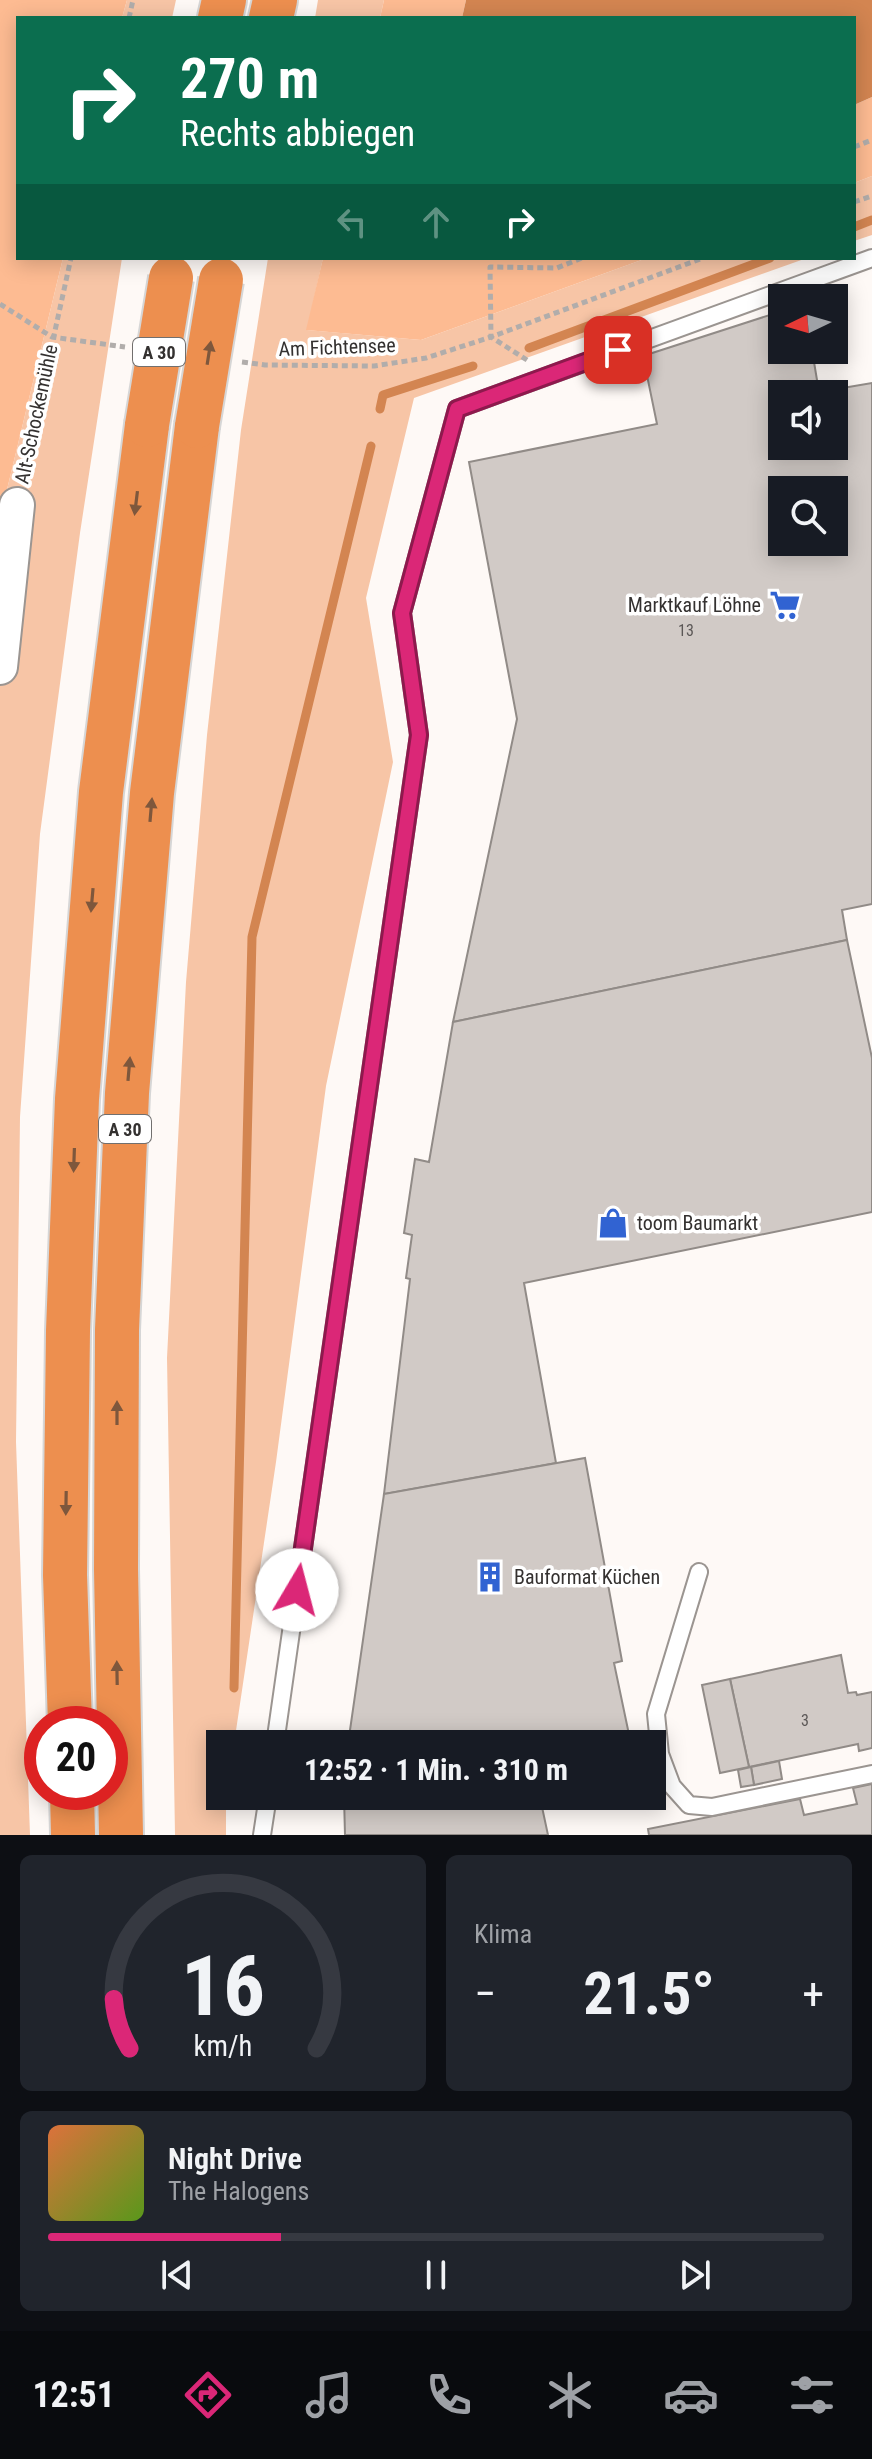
<!DOCTYPE html>
<html lang="de">
<meta charset="utf-8">
<style>
body{margin:0;font-family:"Roboto Condensed",sans-serif;background:#20242c;color:#f1f3f6;height:100vh;display:flex;flex-direction:column;font-size:30px;white-space:nowrap}
*{box-sizing:border-box;margin:0}
p{font-size:26px;color:#9ea1a6}
.icon{flex:none;width:44px;height:44px;fill:none;stroke:currentColor;stroke-width:2;stroke-linecap:round;stroke-linejoin:round}
.map{position:relative;height:1835px;overflow:hidden}
.sheet{display:flex;flex-direction:column;gap:20px;padding:20px;background:#0d0f14;flex:1}
.sheet>*{flex:none}
.top-card{position:absolute;left:16px;top:16px;width:840px;height:244px;border-radius:0px;box-shadow:0 4px 20px #0003;background:#0b6e4f;color:#fff;overflow:hidden}
.needle{width:52px;rotate:265deg}
.fabs{position:absolute;left:768px;top:284px;display:grid;gap:16px}
.fabs a{display:grid;place-items:center;width:80px;height:80px;border-radius:0px;background:#171b24;box-shadow:0 4px 20px #0003;font-size:40px}
.speed{position:absolute;left:24px;top:1706px;display:flex;gap:16px;font-size:40px;font-weight:700;text-align:center}
.speed>*{display:grid;place-content:center;width:104px;height:104px;border-radius:50%;background:#171b24;box-shadow:0 4px 20px #0003;line-height:1}
.speed .limit{border:12px solid #d22;background:#fff;color:#111}
.pin{position:absolute;display:grid;place-items:center;width:68px;height:68px;color:#fff;margin:-34px;border-radius:16px;box-shadow:0 4px 12px #0006}
.me{position:absolute;width:88px;margin:-44px;rotate:8deg;stroke-linejoin:round;filter:drop-shadow(0 0 6px #0008)}
.turn{display:flex;align-items:center;gap:28px;height:168px;padding:0 32px;font-size:36px}
.turn .icon{width:104px;height:104px;stroke-width:2.5}
.turn b{display:block;font-size:56px;line-height:68px}
.lanes{display:flex;align-items:center;height:76px;padding:0 32px;background:#0003;justify-content:center;gap:40px;direction:ltr}
.lanes .off{opacity:.35}
.big{font-size:60px;font-weight:700;line-height:1.1}
.sheet .widget{flex:1;display:flex;flex-direction:column;justify-content:center;gap:12px;min-width:0;padding:0 28px;border-radius:12px;background:#20242c}
.sheet .dial{align-items:center;gap:0}
.dial svg{height:208px;overflow:visible;fill:none;stroke:#363941;stroke-width:7;stroke-linecap:round;text-anchor:middle}
.dial text{fill:#f1f3f6;stroke:none}
.song{display:flex;align-items:center;gap:24px}
.cover{width:96px;height:96px;border-radius:12px;background:linear-gradient(135deg,hsl(20 70% 55%),hsl(90 70% 35%))}
.played{height:8px;border-radius:4px;background:linear-gradient(90deg,#db2777 30%,#363941 30%)}
.keys{display:flex;justify-content:space-around;direction:ltr}
.heat{display:flex;justify-content:space-between;align-items:center;font-size:44px;direction:ltr}
.sheet .tiles{flex:1;display:grid;gap:20px;grid-template-columns:1fr 1fr}
.widget:last-child{grid-column:span 2}
.trip{position:absolute;left:206px;top:1730px;width:460px;height:80px;border-radius:0px;background:#171b24;box-shadow:0 4px 20px #0003;font-weight:700;line-height:80px;text-align:center}
.dock{display:flex;height:128px;justify-content:space-around;align-items:center;background:#090b0e;color:#9ea1a6}
.dock .icon{width:56px;height:56px}
.dock .on{color:#db2777}
.dock b{font-size:36px;color:#f1f3f6}
.map>svg:first-child{display:block}
</style>
<div class="map">
<svg width="872" height="1835" viewBox="0 0 872 1835">
<rect width="100%" height="100%" fill="#fef9f6"/>
<g fill="#f7c5a6">
<path d="M 127,0 L 176,0 L 172,18 L 122,18 Z"/>
<path d="M 318,0 L 384,0 L 380,18 L 315,18 Z"/>
<path d="M 872,176 L 872,235 L 854,241 L 854,183 Z"/>
<path d="M 63,258 L 122,258 L 80,533 L 40,834 L 20,1117 L 16,1442 L 30,1835 L 0,1835 L 0,532 L 3,506 Z"/>
<path d="M 268,258 L 323,258 L 307,330 L 421,340 L 647,258 L 807,258 L 414,398 L 366,598 L 393,762 L 326,1086 L 276,1462 L 234,1744 L 220,1744 L 220,1796 L 226,1796 L 226,1835 L 175,1835 L 167,1358 L 186,982 L 207,735 L 241,430 Z"/>
</g>
<g fill="#fdbb92">
<path d="M 0,0 L 127,0 L 122,18 L 18,18 L 18,258 L 63,258 L 3,506 L 0,532 Z"/>
<path d="M 384,0 L 466,0 L 462,18 L 380,18 Z"/>
<path d="M 872,97 L 872,176 L 854,183 L 854,105 Z"/>
<path d="M 323,258 L 647,258 L 421,340 L 306,330 Z"/>
</g>
<path fill="#d38551" d="M 466,0 L 872,0 L 872,97 L 854,105 L 854,18 L 462,18 Z"/>
<g fill="none" stroke-linecap="round" stroke-linejoin="round">
<g stroke="#d38551" stroke-width="9">
<path d="M 854,227 L 872,220"/>
<path d="M 529,348 L 770,258"/>
<path d="M 380,409 L 383,395 L 473,366"/>
<path d="M 234,1688 L 252,937 L 371,446"/>
</g>
</g>
<g fill="#d1cac6" stroke="#918b87" stroke-width="2" fill-rule="evenodd">
<path d="M 782,311 L 782,350 L 812,350 L 819,392 L 872,383 L 872,904 L 842,910 L 847,940 L 453,1022 L 517,719 L 469,462 L 657,424 L 643,356 ZM 782,394 L 834,394 L 834,446 L 782,446 ZM 782,490 L 834,490 L 834,542 L 782,542 Z"/>
<path d="M 847,940 L 872,1058 L 872,1212 L 524,1283 L 556,1463 L 384,1494 L 410,1279 L 406,1278 L 412,1235 L 404,1233 L 415,1159 L 429,1162 L 453,1022 Z"/>
<path d="M 585,1458 L 622,1661 L 614,1663 L 631,1744 L 348,1744 L 384,1494 Z"/>
<path d="M 841,1655 L 848,1693 L 856,1692 L 857,1695 L 872,1692 L 872,1748 L 859,1751 L 858,1744 L 749,1767 L 730,1679 Z"/>
<path d="M 730,1679 L 749,1767 L 720,1773 L 702,1685 Z"/>
<path d="M 779,1761 L 782,1779 L 754,1785 L 751,1767 Z"/>
<path d="M 751,1767 L 754,1785 L 741,1787 L 738,1770 Z"/>
<path d="M 872,1784 L 872,1835 L 649,1835 L 648,1829 L 800,1799 L 804,1815 L 857,1804 L 853,1788 Z"/>
<path d="M 344,1796 L 602,1796 L 542,1807 L 548,1835 L 345,1835 Z"/>
</g>
<g fill="none" stroke-linecap="round" stroke-linejoin="round">
<g stroke="#9b9591" stroke-width="20">
<g id="service">
<path d="M 699,1572 L 656,1714 L 660,1754 L 672,1786 L 689,1805 L 712,1807 L 872,1774"/>
<path d="M 275,1744 L 419,735 L 402,613 L 457,409 L 872,258"/>
<path d="M 262,1835 L 268,1796"/>
</g>
</g>
<g stroke="#9b9591" stroke-width="38">
<path id="minor" d="M 0,667 L 17,505"/>
</g>
<g stroke="#d6d6d6" stroke-width="48">
<g id="motorway">
<path d="M 220,18 L 224,0"/>
<path d="M 271,18 L 275,0"/>
<path d="M 70,1724 L 65,1575 L 68,1331 L 77,1099 L 101,792 L 147,425"/>
<path d="M 72,1792 L 73,1835"/>
<path d="M 121,1835 L 116,1569 L 117,1330 L 127,1093 L 152,793 L 197,426"/>
</g>
</g>
<g stroke="#b1adab" stroke-width="5" stroke-dasharray="6 4" stroke-linecap="butt">
<path d="M 129,18 L 133,0"/>
<path d="M 854,147 L 872,140"/>
<path d="M 854,202 L 872,196"/>
<path d="M 0,304 L 52,337 L 125,347"/>
<path d="M 527,360 L 491,337 L 490,267 L 557,268 L 582,258"/>
<path d="M 242,362 L 265,365 L 374,366 L 426,358 L 491,337 L 703,258"/>
<path d="M 23,476 L 71,258"/>
</g>
<use href="#service" stroke="#fff" stroke-width="16"/>
<use href="#minor" stroke="#fff" stroke-width="34"/>
<use href="#motorway" stroke="#ed8f4f" stroke-width="44"/>
<g stroke="#d6d6d6" stroke-width="48" stroke-linecap="butt">
<g id="motorway-bridge">
<path d="M 147,425 L 171,278"/>
<path d="M 197,426 L 221,280"/>
</g>
</g>
<use href="#motorway-bridge" stroke="#ed8f4f" stroke-width="44"/>
</g>
<defs><path id="oneway-solid" d="M-6-.8H1V-3.2L6.5 0L1 3.2V.8H-6Z" transform="scale(2)"/></defs>
<g fill="#7e573c">
<use href="#oneway-solid" transform="translate(209 353) rotate(-81)"/>
<use href="#oneway-solid" transform="translate(136 503) rotate(97)"/>
<use href="#oneway-solid" transform="translate(151 810) rotate(-85)"/>
<use href="#oneway-solid" transform="translate(92 900) rotate(95)"/>
<use href="#oneway-solid" transform="translate(129 1069) rotate(-85)"/>
<use href="#oneway-solid" transform="translate(74 1160) rotate(92)"/>
<use href="#oneway-solid" transform="translate(117 1413) rotate(-90)"/>
<use href="#oneway-solid" transform="translate(66 1503) rotate(91)"/>
<use href="#oneway-solid" transform="translate(117 1673) rotate(-91)"/>
</g>
<g fill="none" stroke-linecap="round" stroke-linejoin="round">
<g stroke="#8e194d" stroke-width="20">
<path id="route" d="M 297,1590 L 419,735 L 402,613 L 457,409 L 618,350"/>
</g>
<use href="#route" stroke="#db2777" stroke-width="14"/>
</g>
<defs>
<g id="supermarket-bare" transform="scale(2.4)"><path d="M-6-5.5h2.5l.6 2H6L4.5 2H-2.5L-4.4-4H-6ZM-1.5 3.2a1.3 1.3 0 1 0 .1 0ZM3 3.2a1.3 1.3 0 1 0 .1 0Z" fill="#3163d2" stroke="#fff" stroke-width="2.5" paint-order="stroke"/></g>
<g id="shop-bare" transform="scale(2.4)"><path d="M-5-2.5h2.3a2.7 3.5 0 0 1 5.4 0H5L5.5 6h-11ZM-1.5-2.5h3a1.5 2.3 0 0 0-3 0Z" fill="#3163d2" stroke="#fff" stroke-width="2.5" paint-order="stroke"/></g>
<g id="building-bare" transform="scale(2.4)"><path d="M-4-6H4V6H1V3H-1V6H-4ZM-2.5-4.3h1.7v1.8h-1.7ZM.8-4.3h1.7v1.8H.8ZM-2.5-1h1.7V.8h-1.7ZM.8-1h1.7V.8H.8Z" fill="#3163d2" stroke="#fff" stroke-width="2.5" paint-order="stroke"/></g>
</defs>
<g fill-rule="evenodd">
<use href="#supermarket-bare" x="785" y="605"/>
<use href="#shop-bare" x="613" y="1223"/>
<use href="#building-bare" x="490" y="1577"/>
</g>
<g text-anchor="middle" dominant-baseline="central" stroke-width="7" stroke-linejoin="round" paint-order="stroke">
<g font-size="16" fill="#5b5756">
<text x="686" y="630">13</text>
<text x="805" y="1720">3</text>
</g>
<g fill="#fff" stroke="#716f6e" stroke-width="2">
<rect x="133" y="338" width="52" height="28" rx="6"/>
<rect x="99" y="1115" width="52" height="28" rx="6"/>
</g>
<g font-size="18" font-weight="bold" fill="#343130">
<text x="159" y="352">A 30</text>
<text x="125" y="1129">A 30</text>
</g>
<g font-size="20" fill="#343130" stroke="#fff">
<text transform="translate(337 347) rotate(-2)">Am Fichtensee</text>
<text transform="translate(36 414) rotate(-78)">Alt-Schockemühle</text>
</g>
<g font-size="20" fill="#343130" stroke="#fff" text-anchor="start">
<text x="761" y="605" text-anchor="end">Marktkauf Löhne</text>
<text x="637" y="1223">toom Baumarkt</text>
<text x="514" y="1577">Bauformat Küchen</text>
</g>
</g>
</svg>
<div class="fabs">
<a><svg class="needle" viewBox="-14 -14 28 28"><path d="M0-13l5 13h-10z" fill="#e53935"/><path d="M0 13l5-13h-10z" fill="#9ea1a6"/></svg></a>
<a><svg class="icon" aria-label="sound" viewBox="0 0 24 24"><path d="M4 9h4l5-4v14l-5-4H4zM17 9q2 3 0 6"/></svg></a>
<a><svg class="icon" aria-label="search" viewBox="0 0 24 24"><circle cx="10" cy="10" r="6"/><path d="M15 15l6 6"/></svg></a>
</div>
<div class="speed"><div class="limit">20</div></div>
<div class="pin" style="left:618px;top:350px;background:#d93025"><svg class="icon" aria-label="arrive" viewBox="0 0 24 24"><path d="M6 21V4h12l-3 4 3 4H6"/></svg></div>
<svg class="me" style="left:297px;top:1590px" viewBox="-20 -20 40 40"><circle r="19" fill="#fff"/><path d="M0-13L10 11 0 6-10 11z" fill="#db2777"/></svg>
<div class="trip">12:52 · 1 Min. · 310 m</div>
<div class="top-card">
<div class="turn"><svg class="icon" aria-label="right" viewBox="0 0 24 24"><path d="M7 20v-9h11M14 6l5 5-5 5"/></svg><div><b>270 m</b>Rechts abbiegen</div></div>
<div class="lanes"><svg class="icon off" aria-label="left" viewBox="0 0 24 24"><path d="M17 20v-9H6M10 6l-5 5 5 5"/></svg><svg class="icon off" aria-label="ahead" viewBox="0 0 24 24"><path d="M12 20V5M6 11l6-6 6 6"/></svg><svg class="icon" aria-label="right" viewBox="0 0 24 24"><path d="M7 20v-9h11M14 6l5 5-5 5"/></svg></div>
</div>
</div>
<section class="sheet">
<div class="tiles">
<div class="widget dial"><svg viewBox="0 0 100 80">
<path d="M14 69A42 42 0 1 1 86 69"/>
<path d="M14 69A42 42 0 0 1 8 50" stroke="#db2777"/>
<text x="50" y="56" font-size="32" font-weight="700">16</text>
<text x="50" y="72" font-size="11">km/h</text>
</svg></div>
<div class="widget"><p>Klima</p>
<div class="heat"><a>−</a><b class="big">21.5°</b><a>+</a></div>
</div>
<div class="widget">
<div class="song"><i class="cover"></i><div><b>Night Drive</b><p>The Halogens</p></div></div>
<div class="played"></div>
<div class="keys"><svg class="icon" aria-label="previous" viewBox="0 0 24 24"><path d="M18 5L8 12l10 7zM5 5v14"/></svg><svg class="icon" aria-label="pause" viewBox="0 0 24 24"><path d="M8 5v14M16 5v14"/></svg><svg class="icon" aria-label="next" viewBox="0 0 24 24"><path d="M6 5l10 7-10 7zM19 5v14"/></svg></div>
</div>
</div>
</section>
<nav class="dock">
<b>12:51</b>
<svg class="icon on" aria-label="directions" viewBox="0 0 24 24"><path d="M12 3l9 9-9 9-9-9zM9 14v-3h6M13 9l2 2-2 2"/></svg>
<svg class="icon" aria-label="music" viewBox="0 0 24 24"><path d="M9 18V5l10-2v13"/><circle cx="6" cy="18" r="3"/><circle cx="16" cy="16" r="3"/></svg>
<svg class="icon" aria-label="phone" viewBox="0 0 24 24"><path d="M5 4h4l2 5-3 2q2 4 5 5l2-3 5 2v4C11 20 4 13 5 4z"/></svg>
<svg class="icon" aria-label="climate" viewBox="0 0 24 24"><path d="M12 3v18M4 7l16 10M4 17L20 7"/></svg>
<svg class="icon" aria-label="car" viewBox="0 0 24 24"><path d="M5 17H2v-5l4-1 3-4h7l3 4 3 1v5h-3M9 17h6M6 11h13"/><circle cx="7" cy="17" r="2"/><circle cx="17" cy="17" r="2"/></svg>
<svg class="icon" aria-label="filters" viewBox="0 0 24 24"><path d="M4 7h16M4 17h16"/><circle cx="9" cy="7" r="2"/><circle cx="15" cy="17" r="2"/></svg>
</nav>
